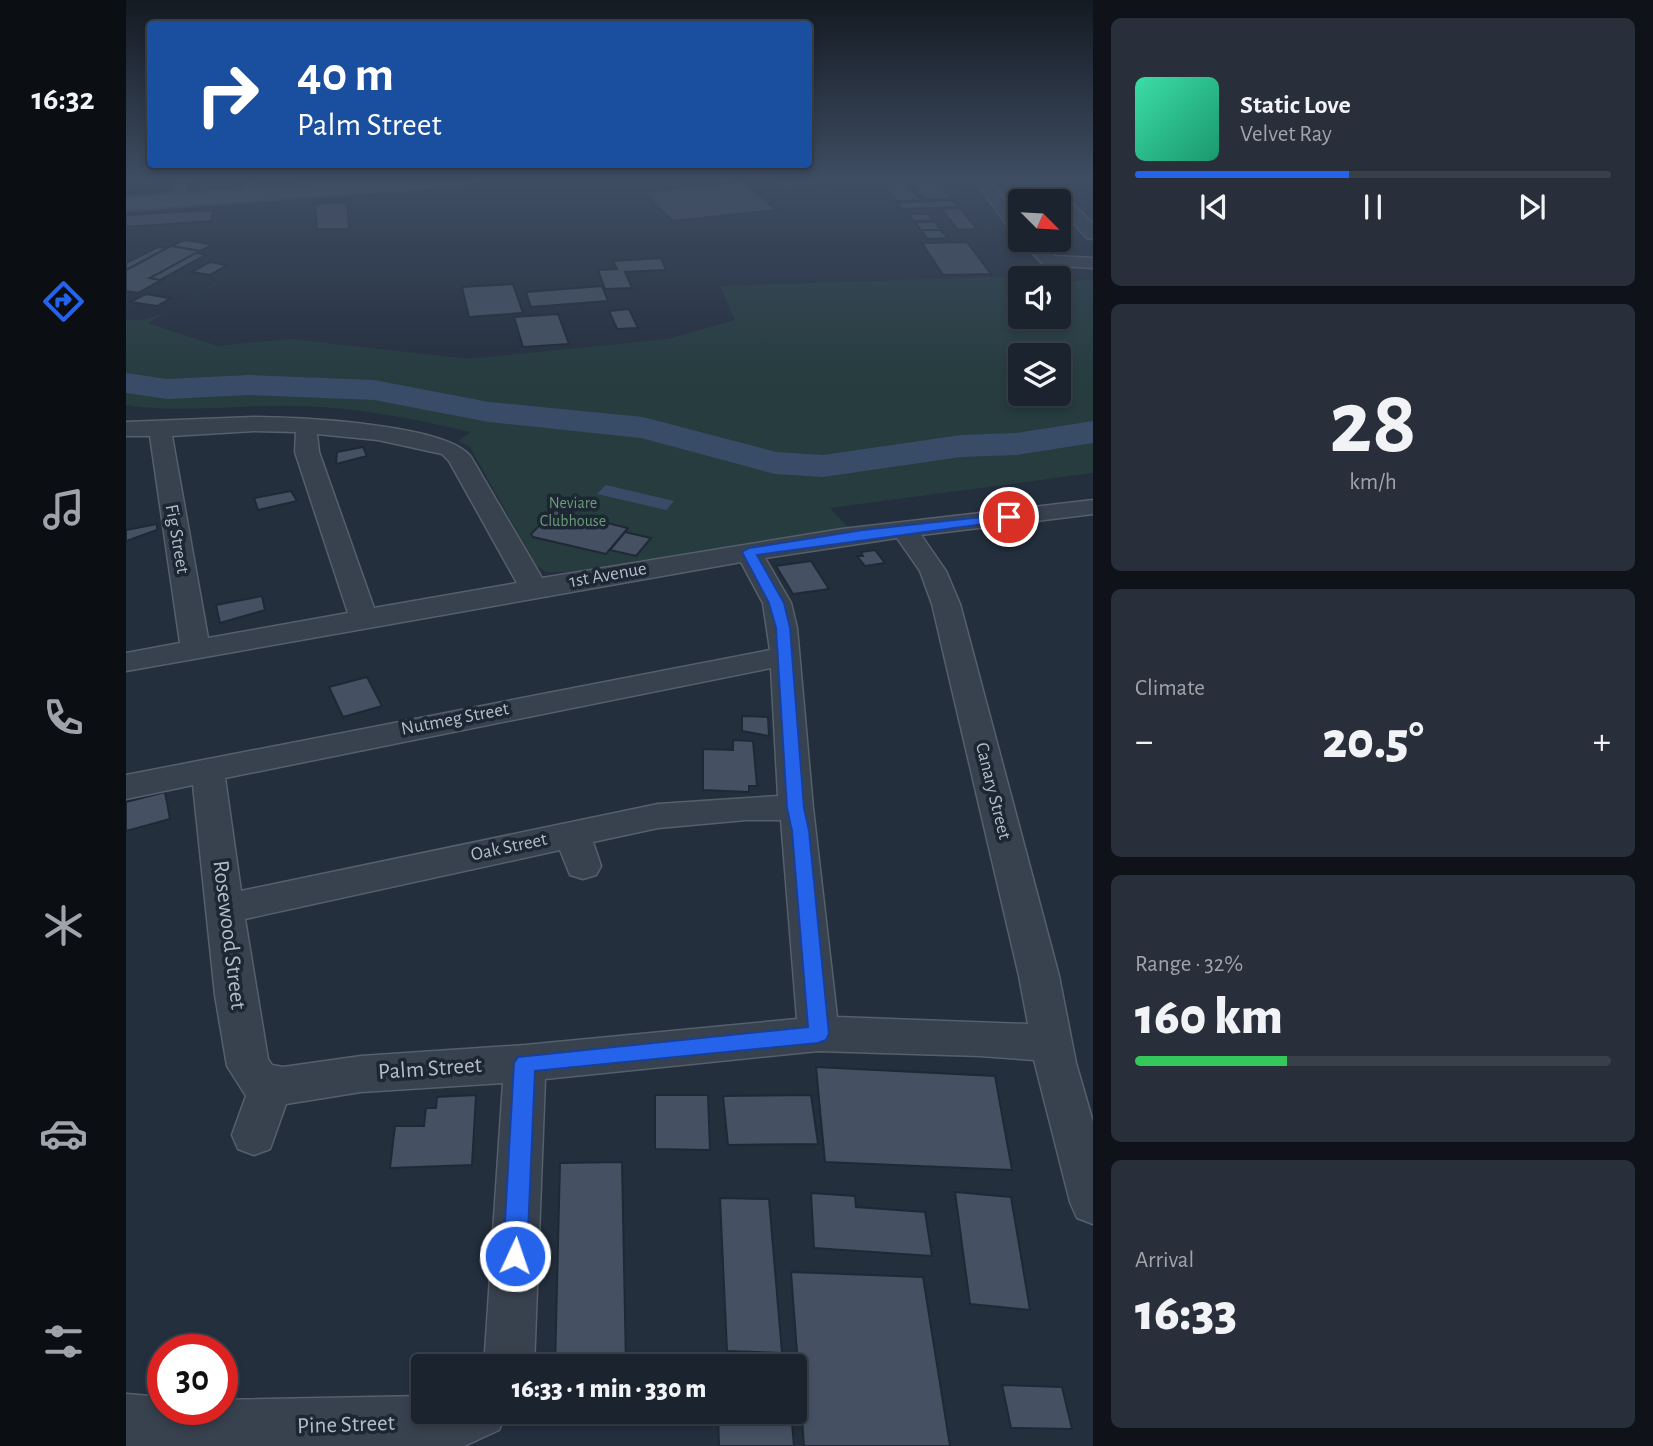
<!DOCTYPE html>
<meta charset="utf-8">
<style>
body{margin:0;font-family:"Alegreya Sans",sans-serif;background:#282f3a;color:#f1f3f6;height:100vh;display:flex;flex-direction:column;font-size:26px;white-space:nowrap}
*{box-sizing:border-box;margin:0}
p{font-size:23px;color:#a0a4aa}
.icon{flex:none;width:38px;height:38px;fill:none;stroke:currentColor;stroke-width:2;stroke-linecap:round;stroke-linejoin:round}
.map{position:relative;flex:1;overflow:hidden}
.drawer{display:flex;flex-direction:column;gap:18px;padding:18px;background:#0f1319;width:560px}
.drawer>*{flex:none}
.hud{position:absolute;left:21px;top:21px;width:665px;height:147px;border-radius:7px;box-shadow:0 4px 10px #0003,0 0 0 2px #39404a;background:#1a4fa0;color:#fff;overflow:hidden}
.needle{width:46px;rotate:114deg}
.buttons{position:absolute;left:882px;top:189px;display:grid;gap:14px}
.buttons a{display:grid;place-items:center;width:63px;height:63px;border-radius:7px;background:#1b232e;box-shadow:0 4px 10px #0003,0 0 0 2px #39404a;font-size:35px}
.speed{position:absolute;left:21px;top:1334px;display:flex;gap:14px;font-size:35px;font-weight:700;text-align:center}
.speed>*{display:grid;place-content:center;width:91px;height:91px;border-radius:50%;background:#1b232e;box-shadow:0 4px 10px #0003,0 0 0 2px #39404a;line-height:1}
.speed .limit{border:10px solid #d22;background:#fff;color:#111}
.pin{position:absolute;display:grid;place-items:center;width:60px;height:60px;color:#fff;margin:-30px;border:4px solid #fff;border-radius:50%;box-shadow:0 2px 7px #0007}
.me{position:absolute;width:77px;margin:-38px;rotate:3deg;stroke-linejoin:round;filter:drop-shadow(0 0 5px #0008)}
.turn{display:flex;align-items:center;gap:24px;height:147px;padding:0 35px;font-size:32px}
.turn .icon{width:91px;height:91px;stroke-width:2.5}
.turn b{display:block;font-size:49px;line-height:60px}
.big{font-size:52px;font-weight:800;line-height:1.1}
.drawer .card{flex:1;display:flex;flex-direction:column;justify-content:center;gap:10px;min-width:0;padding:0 24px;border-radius:10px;background:#282f3a}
.drawer .dial{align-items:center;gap:0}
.dial b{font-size:91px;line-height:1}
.song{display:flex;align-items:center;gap:21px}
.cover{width:84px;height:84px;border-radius:10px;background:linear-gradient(135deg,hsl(160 70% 55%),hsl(160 70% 35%))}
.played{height:7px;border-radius:4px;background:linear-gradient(90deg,#2563eb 45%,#39404a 45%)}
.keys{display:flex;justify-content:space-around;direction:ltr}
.heat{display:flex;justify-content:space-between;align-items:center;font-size:38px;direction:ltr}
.charge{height:10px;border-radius:5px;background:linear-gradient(90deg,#34c759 32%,#39404a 0)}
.trip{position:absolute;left:285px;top:1354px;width:396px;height:70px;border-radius:7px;background:#1b232e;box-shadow:0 4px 10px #0003,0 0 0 2px #39404a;font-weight:800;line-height:70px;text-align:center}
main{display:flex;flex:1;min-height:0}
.tabs{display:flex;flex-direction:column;width:126px;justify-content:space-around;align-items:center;background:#0b0e12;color:#a0a4aa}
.tabs .icon{width:49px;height:49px}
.tabs .on{color:#2563eb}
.tabs b{font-size:32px;color:#f1f3f6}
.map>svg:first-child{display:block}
</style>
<main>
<nav class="tabs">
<b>16:32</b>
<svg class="icon on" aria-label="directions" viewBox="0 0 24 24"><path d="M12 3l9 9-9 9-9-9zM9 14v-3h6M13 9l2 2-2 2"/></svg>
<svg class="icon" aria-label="music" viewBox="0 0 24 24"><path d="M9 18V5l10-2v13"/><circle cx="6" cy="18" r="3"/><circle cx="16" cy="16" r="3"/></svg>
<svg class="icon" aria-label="phone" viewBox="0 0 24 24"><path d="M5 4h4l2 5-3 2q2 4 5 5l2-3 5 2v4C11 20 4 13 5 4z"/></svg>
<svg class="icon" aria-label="climate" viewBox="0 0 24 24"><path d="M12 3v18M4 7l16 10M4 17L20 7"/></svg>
<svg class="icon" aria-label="car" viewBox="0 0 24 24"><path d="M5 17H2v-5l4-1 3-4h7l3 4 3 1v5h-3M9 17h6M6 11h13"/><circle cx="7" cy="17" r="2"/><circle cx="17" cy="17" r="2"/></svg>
<svg class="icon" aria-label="filters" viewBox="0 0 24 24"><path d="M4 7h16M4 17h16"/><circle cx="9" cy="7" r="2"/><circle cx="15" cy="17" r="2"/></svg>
</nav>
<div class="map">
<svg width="967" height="1446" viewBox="0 0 967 1446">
<rect width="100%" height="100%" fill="#242f3e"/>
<path fill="#263c3f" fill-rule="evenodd" d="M 896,276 L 894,317 L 933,317 L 933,283 L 967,279 L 967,473 L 704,508 L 722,527 L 443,572 L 420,572 L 410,565 L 344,447 L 332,441 L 345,432 C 288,419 230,407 171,406 C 114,404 56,414 0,405 L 0,319 C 28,327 65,296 89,283 L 91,283 L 21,323 L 92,346 L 165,339 L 342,359 L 542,339 L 609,320 L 594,286 ZM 894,355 L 933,355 L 933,394 L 894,394 Z"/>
<path fill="#394c67" d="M 480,485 L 548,501 L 540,510 L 471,494 Z"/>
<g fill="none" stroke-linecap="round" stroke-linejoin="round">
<path fill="#394c67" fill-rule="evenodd" d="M 0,373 L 41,379 L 123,375 L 248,380 L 363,402 L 517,417 L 650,452 L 697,455 L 835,435 L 890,433 L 967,421 L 967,443 L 890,455 L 835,457 L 697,477 L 649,474 L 515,438 L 363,422 L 248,400 L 123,395 L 41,399 L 0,393 Z"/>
</g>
<g fill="#455162" stroke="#1f2835" stroke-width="2">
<path d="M 729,179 L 732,181 L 656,189 L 644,179 Z"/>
<path d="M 813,179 L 843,179 L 847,183 L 817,184 Z"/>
<path d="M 811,180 L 826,199 L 799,199 L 784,181 Z"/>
<path d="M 136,182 L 135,190 L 116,191 L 117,183 Z"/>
<path d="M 617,182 L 651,210 L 547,221 L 517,192 Z"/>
<path d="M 48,183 L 64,183 L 59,196 L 42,197 Z"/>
<path d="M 757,185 L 780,184 L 795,200 L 770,201 Z"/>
<path d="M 825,200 L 832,207 L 776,209 L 771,203 Z"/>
<path d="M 221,202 L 223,226 L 221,229 L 191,229 L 189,204 Z"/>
<path d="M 834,208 L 851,229 L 832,230 L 815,209 Z"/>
<path d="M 87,210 L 85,221 L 0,227 L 0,215 Z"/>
<path d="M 783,214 L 802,214 L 807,220 L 788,221 Z"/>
<path d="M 789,222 L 809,222 L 815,230 L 795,230 Z"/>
<path d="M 795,230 L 815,230 L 822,238 L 802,239 Z"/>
<path d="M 58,240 L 72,242 L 87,245 L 74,251 L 45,246 Z"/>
<path d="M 841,242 L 865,274 L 817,275 L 796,243 Z"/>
<path d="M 45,246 L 74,251 L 24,278 L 36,280 L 12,293 L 0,291 L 0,270 Z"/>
<path d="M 32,247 L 41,248 L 0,270 L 0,263 Z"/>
<path d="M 70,253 L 80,255 L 34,280 L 24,278 Z"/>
<path d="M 535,258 L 540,270 L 499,272 L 506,288 L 479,289 L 472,270 L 491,269 L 487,261 Z"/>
<path d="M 84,262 L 101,265 L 84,275 L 66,272 Z"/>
<path d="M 387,284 L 397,313 L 343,317 L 336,287 Z"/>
<path d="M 476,286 L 482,301 L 405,307 L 400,292 Z"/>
<path d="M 20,294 L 43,298 L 45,298 L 31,306 L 4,302 Z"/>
<path d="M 503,309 L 512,328 L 491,329 L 483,311 Z"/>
<path d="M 432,314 L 443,344 L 397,347 L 388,317 Z"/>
<path d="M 237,447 L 241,456 L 210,464 L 211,452 Z"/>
<path d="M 165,491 L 171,501 L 132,510 L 128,498 Z"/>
<path d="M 429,510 L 464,519 L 502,528 L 480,554 L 407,537 L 405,534 Z"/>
<path d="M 31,524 L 31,530 L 0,541 L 0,530 Z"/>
<path d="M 499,532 L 525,538 L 510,556 L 484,550 Z"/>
<path d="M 749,550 L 759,563 L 739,566 L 731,556 L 737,556 L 735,552 Z"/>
<path d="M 685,561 L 703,589 L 667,594 L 650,566 Z"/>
<path d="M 136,596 L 139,610 L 94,623 L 90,605 Z"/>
<path d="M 241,677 L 256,706 L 217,717 L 203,687 Z"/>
<path d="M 616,716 L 642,717 L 643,736 L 616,731 Z"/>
<path d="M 607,740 L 627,741 L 631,786 L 623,786 L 623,792 L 577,790 L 577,749 L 607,750 Z"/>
<path d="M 39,792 L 44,819 L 0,831 L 0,802 Z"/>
<path d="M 690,1067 L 869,1076 L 886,1170 L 699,1162 Z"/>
<path d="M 350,1095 L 346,1165 L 264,1168 L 269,1126 L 298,1126 L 300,1108 L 310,1108 L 311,1097 Z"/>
<path d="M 529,1095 L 582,1095 L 584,1150 L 529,1149 Z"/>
<path d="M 685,1095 L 692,1144 L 602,1145 L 597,1096 Z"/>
<path d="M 496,1162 L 500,1367 L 429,1367 L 434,1163 Z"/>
<path d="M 829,1192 L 885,1197 L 904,1310 L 844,1304 Z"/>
<path d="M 685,1193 L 729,1196 L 730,1207 L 799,1212 L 806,1256 L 688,1248 Z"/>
<path d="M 594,1198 L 643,1199 L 656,1353 L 601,1351 Z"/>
<path d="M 665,1272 L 797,1277 L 824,1446 L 678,1446 Z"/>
<path d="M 876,1385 L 936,1387 L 946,1429 L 885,1428 Z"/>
<path d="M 592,1412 L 665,1412 L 668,1446 L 593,1446 Z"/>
</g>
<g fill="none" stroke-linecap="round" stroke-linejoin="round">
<g stroke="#565f6c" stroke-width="3">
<g id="street">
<path d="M 848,179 L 863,179 L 894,220 L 894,236 L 888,235 Z"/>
<path d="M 907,179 L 923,179 L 967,224 L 967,239 L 961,238 L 933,208 L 933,201 L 927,201 Z"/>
<path d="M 894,240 L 912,240 L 929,256 L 967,258 L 967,268 L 918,265 Z"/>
<path d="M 128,417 C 170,417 322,424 345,457 L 416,578 L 716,529 L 967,500 L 967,514 L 795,535 L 820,571 L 834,604 L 933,976 L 950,1063 L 967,1122 L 967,1224 L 951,1218 L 944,1202 L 908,1060 L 854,1056 L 692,1051 L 419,1079 L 408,1367 L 358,1367 L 377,1083 L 235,1092 L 160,1104 L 144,1149 L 128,1155 L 112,1149 L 106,1135 L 120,1096 L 101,1066 L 89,995 L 67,785 L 0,799 L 0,775 L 644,650 L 637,603 L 615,562 L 0,671 L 0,653 L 54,643 L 24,436 L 0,436 L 0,422 ZM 128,431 L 170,432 L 169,452 L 222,613 L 82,638 L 46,436 ZM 191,434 L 252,440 L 316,454 L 323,461 L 391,583 L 248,608 L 193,452 ZM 771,538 L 794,571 L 806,604 L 893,976 L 902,1024 L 711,1017 L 687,808 L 671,628 L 665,603 L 639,558 ZM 645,668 L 652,796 L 532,804 L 115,891 L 99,778 ZM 620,820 L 655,820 L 671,1019 L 399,1045 L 235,1056 L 157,1067 L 146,1065 L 142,1059 L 119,919 L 434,850 L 444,875 L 457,879 L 470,875 L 475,866 L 467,842 L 532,828 Z"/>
<path d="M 0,1394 L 37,1397 L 37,1409 L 96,1409 L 96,1400 L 298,1396 L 298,1412 L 381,1412 L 373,1430 L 338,1446 L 0,1446 Z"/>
</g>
</g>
<g stroke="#414a57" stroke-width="4">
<path id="primary" d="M 261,179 L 350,179 L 341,185 L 0,210 L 0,198 Z"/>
</g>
<use href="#street" fill="#38414e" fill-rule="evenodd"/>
<use href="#primary" fill="#56606e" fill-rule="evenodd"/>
</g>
<linearGradient id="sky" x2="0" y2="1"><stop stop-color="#141a22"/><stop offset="0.47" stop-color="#3f4d63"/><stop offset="1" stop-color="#3f4d63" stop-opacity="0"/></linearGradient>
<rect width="967" height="382" fill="url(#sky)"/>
<path fill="#2563eb" stroke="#184099" stroke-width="2" d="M 883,514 L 889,517 L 887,520 L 631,555 L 658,603 L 664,628 L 678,808 L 683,831 L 703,1034 L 700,1040 L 692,1043 L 409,1071 L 401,1256 L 397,1264 L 389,1268 L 380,1264 L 377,1256 L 388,1063 L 392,1057 L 682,1027 L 666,831 L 661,808 L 650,628 L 643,603 L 616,552 L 623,548 L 737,530 Z"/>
<g text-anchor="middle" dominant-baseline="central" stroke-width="7" stroke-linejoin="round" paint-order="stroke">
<g font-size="16" fill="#6b9a76" stroke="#1d2633">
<text x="447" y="503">Neviare<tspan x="447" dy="18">Clubhouse</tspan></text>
</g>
<g font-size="19" fill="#b4bcc9" stroke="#1d2633">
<text transform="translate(51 539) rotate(80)">Fig Street</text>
<text transform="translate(482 575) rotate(-10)">1st Avenue</text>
<text transform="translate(329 719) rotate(-11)">Nutmeg Street</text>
<text transform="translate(867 791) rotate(76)">Canary Street</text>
<text transform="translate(383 847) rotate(-12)">Oak Street</text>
</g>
<g font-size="23" fill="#b4bcc9" stroke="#1d2633">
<text transform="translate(103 935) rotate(83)">Rosewood Street</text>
<text transform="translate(304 1069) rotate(-4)">Palm Street</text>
<text transform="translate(220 1425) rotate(-2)">Pine Street</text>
</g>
</g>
</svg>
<div class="buttons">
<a><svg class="needle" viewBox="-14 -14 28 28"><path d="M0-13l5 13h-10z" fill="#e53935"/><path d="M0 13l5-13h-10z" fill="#a0a4aa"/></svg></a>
<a><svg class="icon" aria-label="sound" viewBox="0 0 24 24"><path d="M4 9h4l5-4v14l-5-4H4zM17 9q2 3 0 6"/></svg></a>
<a><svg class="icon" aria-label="layers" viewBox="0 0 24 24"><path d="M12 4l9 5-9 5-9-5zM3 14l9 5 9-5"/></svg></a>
</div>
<div class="speed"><div class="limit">30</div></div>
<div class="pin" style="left:883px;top:517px;background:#d93025"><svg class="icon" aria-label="arrive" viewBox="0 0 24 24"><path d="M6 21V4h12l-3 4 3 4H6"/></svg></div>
<svg class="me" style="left:389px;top:1256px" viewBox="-20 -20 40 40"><circle r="17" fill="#2563eb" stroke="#fff" stroke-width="3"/><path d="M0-11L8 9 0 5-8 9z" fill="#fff"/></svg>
<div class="trip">16:33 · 1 min · 330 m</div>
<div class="hud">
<div class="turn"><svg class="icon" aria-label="right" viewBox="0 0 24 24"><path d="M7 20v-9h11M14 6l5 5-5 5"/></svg><div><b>40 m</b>Palm Street</div></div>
</div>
</div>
<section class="drawer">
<div class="card">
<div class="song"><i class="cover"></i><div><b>Static Love</b><p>Velvet Ray</p></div></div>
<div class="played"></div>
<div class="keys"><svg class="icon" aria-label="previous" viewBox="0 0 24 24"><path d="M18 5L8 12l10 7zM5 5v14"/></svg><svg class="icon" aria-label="pause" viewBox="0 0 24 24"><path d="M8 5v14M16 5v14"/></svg><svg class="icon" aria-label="next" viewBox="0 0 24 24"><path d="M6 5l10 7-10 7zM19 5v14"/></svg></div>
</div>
<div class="card dial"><b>28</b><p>km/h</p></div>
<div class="card"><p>Climate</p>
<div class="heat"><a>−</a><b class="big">20.5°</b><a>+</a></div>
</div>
<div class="card"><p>Range · 32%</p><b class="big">160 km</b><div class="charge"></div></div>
<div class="card"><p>Arrival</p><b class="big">16:33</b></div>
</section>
</main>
